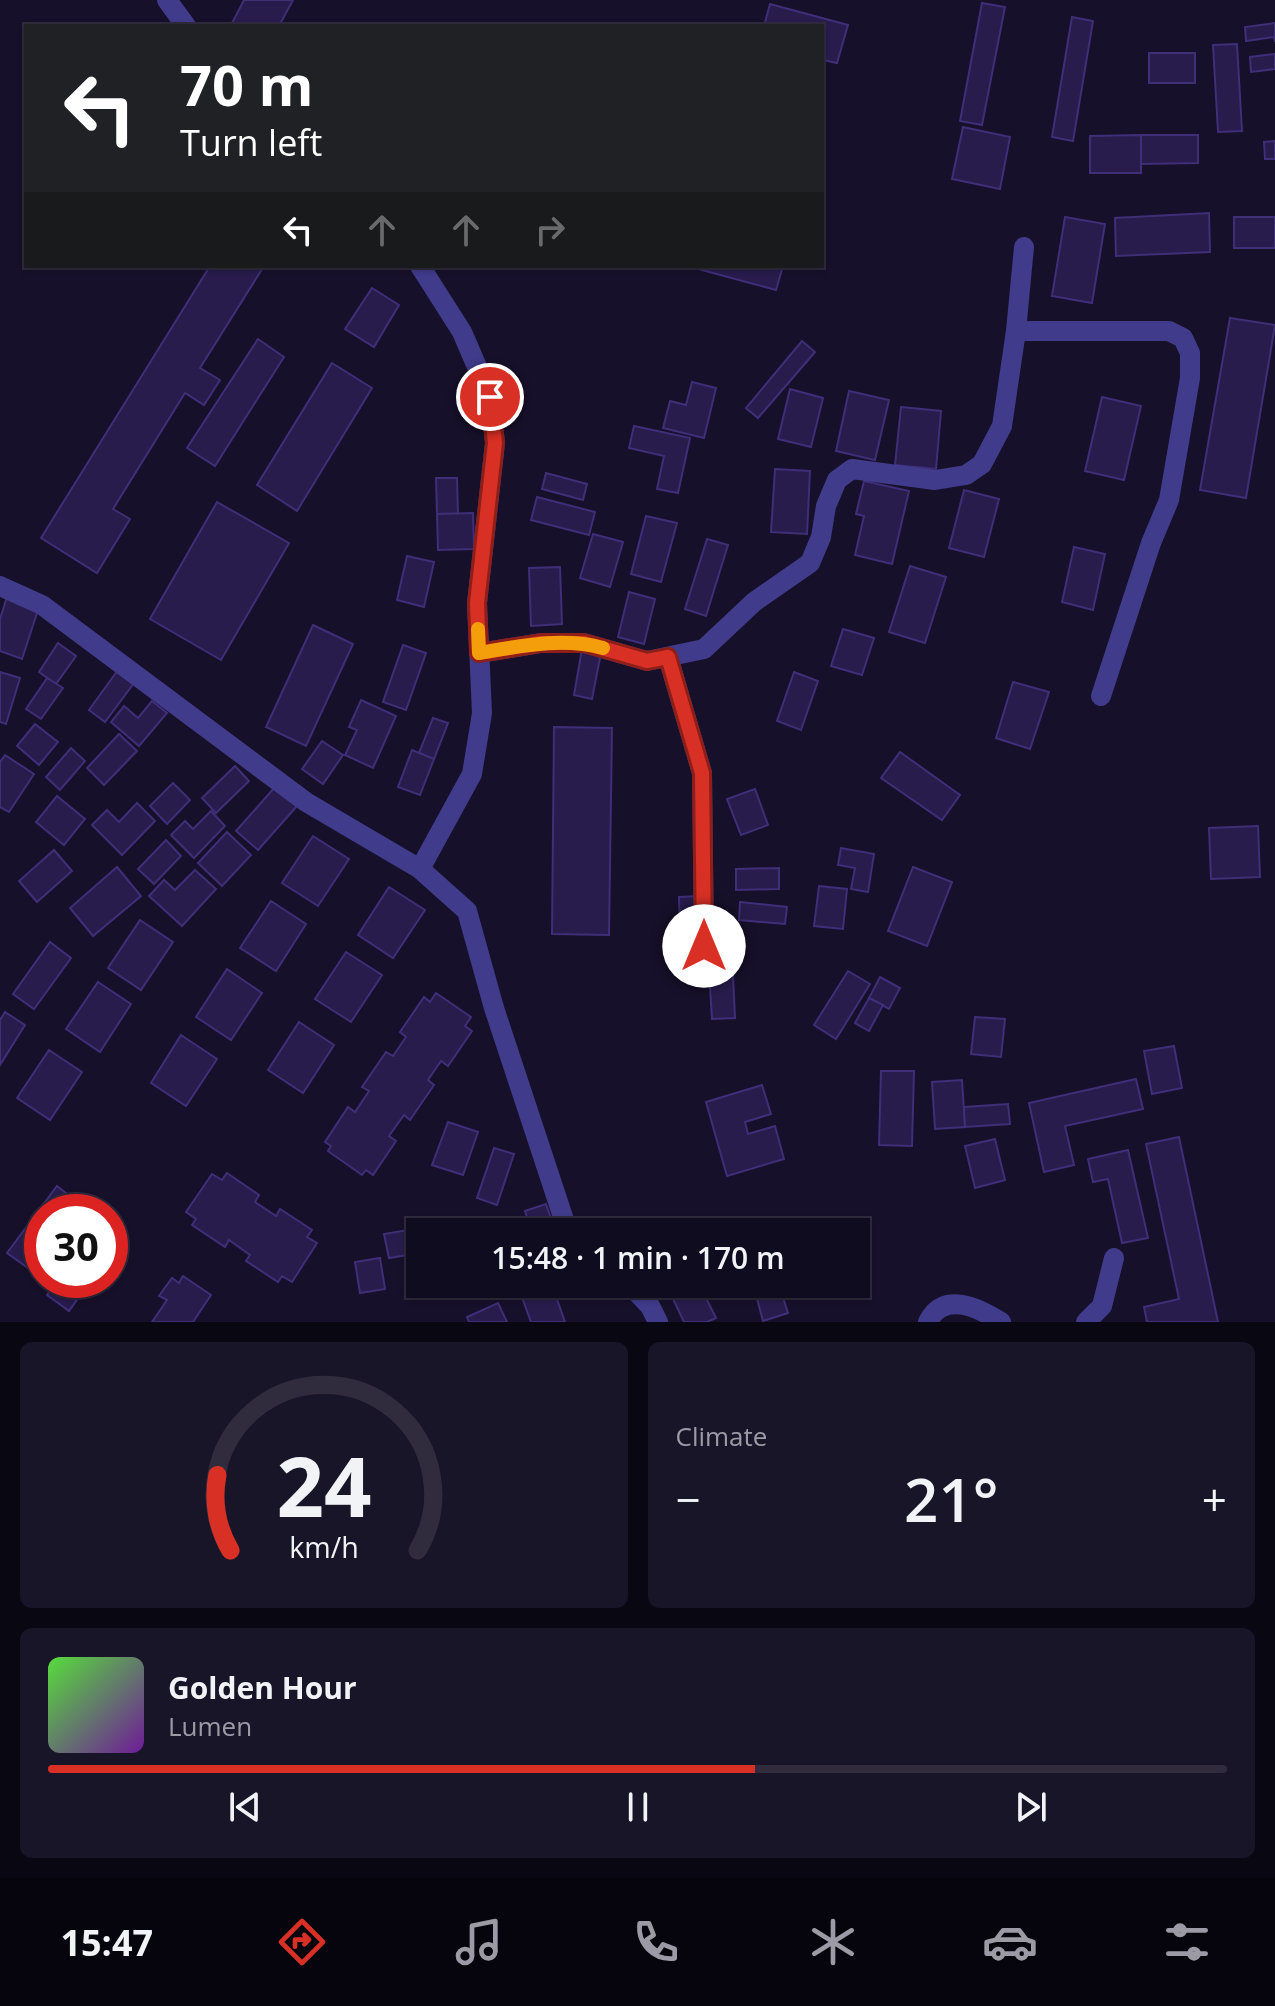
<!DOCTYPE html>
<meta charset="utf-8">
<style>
body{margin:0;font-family:"Open Sans",sans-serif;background:#191529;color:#f1f3f6;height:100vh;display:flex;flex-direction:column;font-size:30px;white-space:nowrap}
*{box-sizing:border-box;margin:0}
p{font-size:26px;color:#9c9ba5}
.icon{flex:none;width:44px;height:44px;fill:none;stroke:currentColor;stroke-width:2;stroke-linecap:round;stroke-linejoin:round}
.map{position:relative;height:1322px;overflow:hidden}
.sheet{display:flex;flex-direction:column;gap:20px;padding:20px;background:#090712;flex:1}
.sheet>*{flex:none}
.banner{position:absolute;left:24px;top:24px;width:800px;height:244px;border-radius:0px;box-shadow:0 2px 6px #0004,0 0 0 2px #302c3e;background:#202124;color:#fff;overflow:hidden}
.speed{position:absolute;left:24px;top:1194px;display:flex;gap:16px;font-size:40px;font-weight:700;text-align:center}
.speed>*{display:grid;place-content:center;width:104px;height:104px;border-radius:50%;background:#100c20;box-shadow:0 2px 6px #0004,0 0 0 2px #302c3e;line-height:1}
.speed .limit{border:12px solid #d22;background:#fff;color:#111}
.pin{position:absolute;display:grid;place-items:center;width:68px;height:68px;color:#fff;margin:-34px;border:4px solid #fff;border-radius:50%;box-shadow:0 2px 8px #0007}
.me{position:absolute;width:88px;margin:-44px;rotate:0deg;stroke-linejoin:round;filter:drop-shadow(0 0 6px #0008)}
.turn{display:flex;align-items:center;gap:28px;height:168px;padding:0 24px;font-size:36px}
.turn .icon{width:104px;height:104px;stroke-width:2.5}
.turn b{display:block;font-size:56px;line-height:68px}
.lanes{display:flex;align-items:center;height:76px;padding:0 24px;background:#0003;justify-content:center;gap:40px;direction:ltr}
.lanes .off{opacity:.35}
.big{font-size:60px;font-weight:600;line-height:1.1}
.sheet .widget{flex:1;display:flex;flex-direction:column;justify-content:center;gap:12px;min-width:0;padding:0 28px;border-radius:12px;background:#191529}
.sheet .dial{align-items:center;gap:0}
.dial svg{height:208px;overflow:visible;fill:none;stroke:#302c3e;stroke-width:7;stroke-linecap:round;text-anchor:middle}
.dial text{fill:#f1f3f6;stroke:none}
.song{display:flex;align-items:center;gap:24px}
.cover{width:96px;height:96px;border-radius:12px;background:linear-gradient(135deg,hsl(110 70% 55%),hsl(280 70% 35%))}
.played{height:8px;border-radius:4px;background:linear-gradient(90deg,#d93025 60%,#302c3e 60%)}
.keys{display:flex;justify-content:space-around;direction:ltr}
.heat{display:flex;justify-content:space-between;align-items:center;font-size:44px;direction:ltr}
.sheet .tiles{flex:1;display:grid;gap:20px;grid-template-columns:1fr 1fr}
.widget:last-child{grid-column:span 2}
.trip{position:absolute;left:406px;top:1218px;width:464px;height:80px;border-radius:0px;background:#100c20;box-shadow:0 2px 6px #0004,0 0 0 2px #302c3e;font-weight:600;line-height:80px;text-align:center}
.menu{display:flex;height:128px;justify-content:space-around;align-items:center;background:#06050d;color:#9c9ba5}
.menu .icon{width:56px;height:56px}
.menu .current{color:#d93025}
.menu b{font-size:36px;color:#f1f3f6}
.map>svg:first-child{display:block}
</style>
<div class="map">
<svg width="1275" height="1322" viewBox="0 0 1275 1322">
<rect width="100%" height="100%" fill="#16102a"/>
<g fill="#271c4c" stroke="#3f2e78" stroke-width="2">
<path d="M 244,0 L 293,0 L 279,26 L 238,26 L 232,23 Z"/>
<path d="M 982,3 L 1005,7 L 982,125 L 960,121 Z"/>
<path d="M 770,4 L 848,25 L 837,63 L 823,60 L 822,63 L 822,26 L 764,26 Z"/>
<path d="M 1072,17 L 1093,21 L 1073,141 L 1052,137 Z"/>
<path d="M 1275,23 L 1275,42 L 1274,37 L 1246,41 L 1245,27 Z"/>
<path d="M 1237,44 L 1242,131 L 1218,132 L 1213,45 Z"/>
<rect x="1149" y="53" width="46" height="30"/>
<path d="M 1275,54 L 1275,69 L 1251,72 L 1250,57 Z"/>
<path d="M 963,127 L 1010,137 L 1000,189 L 952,179 Z"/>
<path d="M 1141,135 L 1198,135 L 1198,163 L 1141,164 Z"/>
<path d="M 1141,135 L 1141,173 L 1090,173 L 1090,136 Z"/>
<path d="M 1275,141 L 1275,159 L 1265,159 L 1264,142 Z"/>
<path d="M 1209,213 L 1210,252 L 1116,256 L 1115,218 Z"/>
<path d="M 1065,217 L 1105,224 L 1092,303 L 1052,296 Z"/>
<rect x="1234" y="217" width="41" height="31"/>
<path d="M 210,266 L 264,266 L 200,368 L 220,380 L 204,405 L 185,393 L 113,509 L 130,519 L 97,573 L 41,538 Z"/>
<path d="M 699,266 L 783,266 L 776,290 L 698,269 Z"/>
<path d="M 372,288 L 399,305 L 374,347 L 345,329 Z"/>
<path d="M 1230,318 L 1275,325 L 1246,498 L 1200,490 Z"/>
<path d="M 258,339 L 284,357 L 215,466 L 187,448 Z"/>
<path d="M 802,341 L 815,352 L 758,418 L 746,408 Z"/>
<path d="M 332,363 L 372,388 L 297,511 L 257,485 Z"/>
<path d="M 692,382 L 716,388 L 704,438 L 663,428 L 670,401 L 686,405 Z"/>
<path d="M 790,389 L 823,398 L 811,447 L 778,439 Z"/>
<path d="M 849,391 L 889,400 L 875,460 L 836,451 Z"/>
<path d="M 1102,397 L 1141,406 L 1124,480 L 1085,471 Z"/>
<path d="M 901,407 L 941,411 L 936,469 L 895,465 Z"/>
<path d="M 634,426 L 690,438 L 678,493 L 657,489 L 664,456 L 629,448 Z"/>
<path d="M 775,469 L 810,471 L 807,534 L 771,532 Z"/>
<path d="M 546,473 L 587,484 L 583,500 L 542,489 Z"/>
<path d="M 436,478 L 457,478 L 458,514 L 437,514 Z"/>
<path d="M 864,481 L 909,491 L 892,564 L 855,555 L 864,516 L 856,514 Z"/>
<path d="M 964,490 L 999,499 L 984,557 L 949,548 Z"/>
<path d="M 537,497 L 595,512 L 589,535 L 531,520 Z"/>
<path d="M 217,502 L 289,543 L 221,660 L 150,619 Z"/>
<path d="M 473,513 L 474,549 L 438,550 L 437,514 Z"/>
<path d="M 646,516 L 677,523 L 661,582 L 631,574 Z"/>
<path d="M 593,534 L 623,542 L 610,587 L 580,578 Z"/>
<path d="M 707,539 L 728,545 L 706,616 L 685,609 Z"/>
<path d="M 1074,547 L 1105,554 L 1093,610 L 1062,602 Z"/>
<path d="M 407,556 L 434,562 L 424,607 L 397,600 Z"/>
<path d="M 910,566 L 946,577 L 925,643 L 889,632 Z"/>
<path d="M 560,567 L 562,624 L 531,626 L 529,568 Z"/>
<path d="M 629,592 L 655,599 L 644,644 L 618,637 Z"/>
<path d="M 7,597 L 39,607 L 22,659 L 0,651 L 0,619 Z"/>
<path d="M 313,625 L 353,644 L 306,746 L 266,727 Z"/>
<path d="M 843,629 L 874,638 L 862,675 L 831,666 Z"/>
<path d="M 58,643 L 76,656 L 56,684 L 39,672 Z"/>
<path d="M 403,645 L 426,653 L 406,710 L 383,702 Z"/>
<path d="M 582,649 L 601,653 L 592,699 L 574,695 Z"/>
<path d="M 118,670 L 134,683 L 105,722 L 89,710 Z"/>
<path d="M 0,672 L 20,678 L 6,724 L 0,722 Z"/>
<path d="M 794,672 L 818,681 L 801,730 L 777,721 Z"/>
<path d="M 47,678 L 63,688 L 41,719 L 26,709 Z"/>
<path d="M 1013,682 L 1049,692 L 1030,749 L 996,738 Z"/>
<path d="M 361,700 L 396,716 L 373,768 L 345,755 L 357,730 L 349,727 Z"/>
<path d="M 152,701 L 167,713 L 139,746 L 111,722 L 124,706 L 138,718 Z"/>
<path d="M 433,718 L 448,723 L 434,759 L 419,753 Z"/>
<path d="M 35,724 L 58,742 L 39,765 L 17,746 Z"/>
<path d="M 554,727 L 612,728 L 609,935 L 552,934 Z"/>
<path d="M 119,734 L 137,751 L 104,785 L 87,768 Z"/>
<path d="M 322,741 L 343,755 L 323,784 L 302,769 Z"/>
<path d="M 71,748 L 85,761 L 60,790 L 46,777 Z"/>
<path d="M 412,750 L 434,759 L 420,795 L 398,787 Z"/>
<path d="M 900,752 L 960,795 L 942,820 L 881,778 Z"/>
<path d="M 5,755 L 34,774 L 9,812 L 0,807 L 0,762 Z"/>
<path d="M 235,766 L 249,781 L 216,813 L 202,798 Z"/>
<path d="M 173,783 L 190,800 L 167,824 L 150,806 Z"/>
<path d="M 275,787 L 297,806 L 258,850 L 236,831 Z"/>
<path d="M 755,789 L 768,825 L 741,835 L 727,799 Z"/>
<path d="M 57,796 L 85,819 L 64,845 L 36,822 Z"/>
<path d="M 137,803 L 155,821 L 122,855 L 92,825 L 107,810 L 119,822 Z"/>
<path d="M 211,811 L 225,826 L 194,858 L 171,835 L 185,821 L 193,829 Z"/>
<path d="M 1258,826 L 1260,877 L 1211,879 L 1209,828 Z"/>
<path d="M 227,832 L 251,855 L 222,886 L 198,863 Z"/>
<path d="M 313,836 L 349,859 L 318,906 L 282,883 Z"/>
<path d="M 166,840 L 181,856 L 154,884 L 138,869 Z"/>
<path d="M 841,848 L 874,854 L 868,892 L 851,889 L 855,868 L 838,865 Z"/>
<path d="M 54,850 L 72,871 L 37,902 L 19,881 Z"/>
<path d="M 117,867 L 141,896 L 93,936 L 70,908 Z"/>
<path d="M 913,867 L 952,882 L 927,946 L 888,931 Z"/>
<path d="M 779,868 L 779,889 L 736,890 L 736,869 Z"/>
<path d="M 195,870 L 216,889 L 182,926 L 149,896 L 164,880 L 175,890 Z"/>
<path d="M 819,886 L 847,889 L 843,929 L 814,926 Z"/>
<path d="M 389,887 L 425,910 L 393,958 L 358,935 Z"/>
<path d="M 699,896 L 701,932 L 680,933 L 679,897 Z"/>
<path d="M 271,901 L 306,924 L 276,971 L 240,948 Z"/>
<path d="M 740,902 L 787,907 L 785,924 L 739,920 Z"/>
<path d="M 140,920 L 173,942 L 141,990 L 108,968 Z"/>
<path d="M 50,942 L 71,958 L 34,1009 L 13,994 Z"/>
<path d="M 346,952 L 382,975 L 351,1022 L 315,999 Z"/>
<path d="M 732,954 L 735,1018 L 712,1019 L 708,955 Z"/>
<path d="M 227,969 L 262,993 L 231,1040 L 196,1017 Z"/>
<path d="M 848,971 L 870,984 L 836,1039 L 814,1025 Z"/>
<path d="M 880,977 L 900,988 L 889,1009 L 869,998 Z"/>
<path d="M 98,982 L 131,1004 L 100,1052 L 66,1029 Z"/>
<path d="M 436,993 L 471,1017 L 465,1026 L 472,1031 L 448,1066 L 441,1061 L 428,1080 L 434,1085 L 410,1120 L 404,1115 L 389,1136 L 396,1141 L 373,1175 L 366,1170 L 362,1175 L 328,1151 L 331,1146 L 325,1142 L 348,1107 L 355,1112 L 369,1091 L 362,1087 L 386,1052 L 393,1056 L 406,1037 L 400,1032 L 424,997 L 430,1002 Z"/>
<path d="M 869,998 L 883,1005 L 869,1031 L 855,1023 Z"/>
<path d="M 5,1012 L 25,1025 L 0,1065 L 0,1020 Z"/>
<path d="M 975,1017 L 1005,1019 L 1001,1057 L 971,1054 Z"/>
<path d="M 299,1022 L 334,1045 L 303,1093 L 268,1070 Z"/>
<path d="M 181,1035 L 217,1059 L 186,1106 L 151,1083 Z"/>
<path d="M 1174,1046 L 1182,1088 L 1152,1094 L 1144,1051 Z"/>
<path d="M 49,1050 L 82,1072 L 50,1120 L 17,1098 Z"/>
<path d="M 881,1071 L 914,1071 L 912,1146 L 879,1145 Z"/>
<path d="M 1136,1079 L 1143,1109 L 1065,1126 L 1074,1165 L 1044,1172 L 1029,1103 Z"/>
<path d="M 962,1080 L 965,1127 L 935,1129 L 932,1082 Z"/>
<path d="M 762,1085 L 771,1114 L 745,1122 L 748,1134 L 775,1126 L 784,1159 L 727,1176 L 706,1102 Z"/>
<path d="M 1008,1104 L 1010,1124 L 965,1127 L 964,1107 Z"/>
<path d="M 448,1122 L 478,1132 L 463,1175 L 432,1165 Z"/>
<path d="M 1179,1137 L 1218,1322 L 1147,1322 L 1144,1307 L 1179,1299 L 1146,1144 Z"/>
<path d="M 995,1139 L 1005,1180 L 975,1188 L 965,1146 Z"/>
<path d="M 494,1148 L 514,1154 L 497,1205 L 477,1198 Z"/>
<path d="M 1128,1150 L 1148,1238 L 1122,1243 L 1108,1179 L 1093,1182 L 1088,1159 Z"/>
<path d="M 227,1173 L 259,1195 L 255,1202 L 276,1216 L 280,1209 L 312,1230 L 307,1237 L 317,1243 L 292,1282 L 282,1276 L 278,1282 L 246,1261 L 250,1255 L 229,1240 L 225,1247 L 192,1225 L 196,1219 L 186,1212 L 212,1174 L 222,1180 Z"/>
<path d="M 57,1186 L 84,1207 L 80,1212 L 42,1212 L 42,1263 L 35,1273 L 7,1253 Z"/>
<path d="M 546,1204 L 554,1227 L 532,1232 L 525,1211 Z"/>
<path d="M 445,1224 L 446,1232 L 420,1232 L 420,1253 L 389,1258 L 384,1234 Z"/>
<path d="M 380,1258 L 385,1289 L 360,1293 L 355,1262 Z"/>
<path d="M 183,1276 L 211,1295 L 193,1322 L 152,1322 L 167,1300 L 159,1296 L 172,1278 L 179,1283 Z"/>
<path d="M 58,1280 L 91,1280 L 69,1311 L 47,1295 Z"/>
<path d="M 666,1284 L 699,1284 L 716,1318 L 707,1322 L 684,1322 Z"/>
<path d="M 753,1284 L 779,1284 L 788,1313 L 763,1321 Z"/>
<path d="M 553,1288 L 565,1322 L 531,1322 L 523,1300 Z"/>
<path d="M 498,1303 L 507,1322 L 469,1322 L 467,1317 Z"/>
</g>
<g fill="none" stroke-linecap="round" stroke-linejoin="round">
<g stroke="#403b8a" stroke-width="20">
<path d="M 167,0 L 186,26"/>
<path d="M 1016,331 L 1169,331 L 1183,338 L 1190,353 L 1190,378 L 1169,500 L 1151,543 L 1101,696"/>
<path d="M 0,586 L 42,605 L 306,802 L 420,869 L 467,911 L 494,1008 L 568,1232"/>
<path d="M 479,653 L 541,643 L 584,643 L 647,661 L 704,649 L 754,602 L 810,563 L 821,537 L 826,506 L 837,480 L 852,469 L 935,480 L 966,475 L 982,464 L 1002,426 L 1016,331 L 1024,247"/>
<path d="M 668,657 L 702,773 L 704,946"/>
<path d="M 420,869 L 472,774 L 482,713 L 477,603 L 495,443 L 490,397 L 462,332 L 420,266"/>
<path d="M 629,1284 L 650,1306 L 658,1322"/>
<path d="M 928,1322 C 943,1290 979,1308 1001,1322"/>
<path d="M 1086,1322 L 1102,1306 L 1114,1258"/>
</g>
</g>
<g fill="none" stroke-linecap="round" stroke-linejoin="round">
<g stroke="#8d1f18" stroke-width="20">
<path id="route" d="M 490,397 L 495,443 L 477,603 L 479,653 L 541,643 L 584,643 L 647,661 L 668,657 L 702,773 L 704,946"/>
</g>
<use href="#route" stroke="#d93025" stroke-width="14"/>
<path stroke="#f59e0b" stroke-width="14" d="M 478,629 L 479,653 C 521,646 562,637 603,648"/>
</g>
</svg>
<div class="speed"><div class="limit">30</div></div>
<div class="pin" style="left:490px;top:397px;background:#d93025"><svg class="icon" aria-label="arrive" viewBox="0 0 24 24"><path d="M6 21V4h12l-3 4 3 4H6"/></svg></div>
<svg class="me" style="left:704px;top:946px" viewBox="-20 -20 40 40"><circle r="19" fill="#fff"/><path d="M0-13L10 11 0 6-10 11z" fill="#d93025"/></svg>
<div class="trip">15:48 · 1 min · 170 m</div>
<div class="banner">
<div class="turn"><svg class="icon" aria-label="left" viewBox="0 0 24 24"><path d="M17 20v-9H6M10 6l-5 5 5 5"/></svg><div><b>70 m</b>Turn left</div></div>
<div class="lanes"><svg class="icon" aria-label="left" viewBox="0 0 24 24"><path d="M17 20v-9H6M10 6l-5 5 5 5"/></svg><svg class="icon off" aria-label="ahead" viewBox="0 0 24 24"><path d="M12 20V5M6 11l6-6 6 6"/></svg><svg class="icon off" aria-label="ahead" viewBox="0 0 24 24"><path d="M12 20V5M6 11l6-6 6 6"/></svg><svg class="icon off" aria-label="right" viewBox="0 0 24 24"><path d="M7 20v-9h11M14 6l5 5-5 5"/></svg></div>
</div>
</div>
<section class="sheet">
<div class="tiles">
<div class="widget dial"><svg viewBox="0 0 100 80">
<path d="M14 69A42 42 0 1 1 86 69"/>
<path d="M14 69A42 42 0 0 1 9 40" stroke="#d93025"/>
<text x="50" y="56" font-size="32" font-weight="700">24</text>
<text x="50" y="72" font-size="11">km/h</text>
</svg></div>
<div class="widget"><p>Climate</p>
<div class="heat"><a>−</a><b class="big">21°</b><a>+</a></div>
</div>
<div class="widget">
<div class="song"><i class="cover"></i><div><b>Golden Hour</b><p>Lumen</p></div></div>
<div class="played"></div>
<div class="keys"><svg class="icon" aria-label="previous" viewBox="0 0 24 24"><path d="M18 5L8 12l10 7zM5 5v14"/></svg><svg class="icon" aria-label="pause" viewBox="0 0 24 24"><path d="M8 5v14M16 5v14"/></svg><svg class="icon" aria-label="next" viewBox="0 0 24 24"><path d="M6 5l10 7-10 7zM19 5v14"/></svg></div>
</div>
</div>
</section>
<nav class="menu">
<b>15:47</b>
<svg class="icon current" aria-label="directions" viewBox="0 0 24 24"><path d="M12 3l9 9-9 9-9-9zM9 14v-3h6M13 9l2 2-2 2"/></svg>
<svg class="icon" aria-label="music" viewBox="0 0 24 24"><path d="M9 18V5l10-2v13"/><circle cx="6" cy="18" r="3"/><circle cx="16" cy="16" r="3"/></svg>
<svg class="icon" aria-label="phone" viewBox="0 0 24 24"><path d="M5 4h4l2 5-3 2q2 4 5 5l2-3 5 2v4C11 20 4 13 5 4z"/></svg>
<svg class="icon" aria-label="climate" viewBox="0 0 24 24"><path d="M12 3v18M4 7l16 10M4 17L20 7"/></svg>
<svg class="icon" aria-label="car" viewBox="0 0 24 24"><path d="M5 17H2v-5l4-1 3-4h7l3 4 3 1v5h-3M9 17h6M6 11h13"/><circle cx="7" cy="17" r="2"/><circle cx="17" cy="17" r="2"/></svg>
<svg class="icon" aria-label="filters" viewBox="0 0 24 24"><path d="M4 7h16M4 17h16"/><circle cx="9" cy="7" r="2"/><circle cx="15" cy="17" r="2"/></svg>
</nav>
